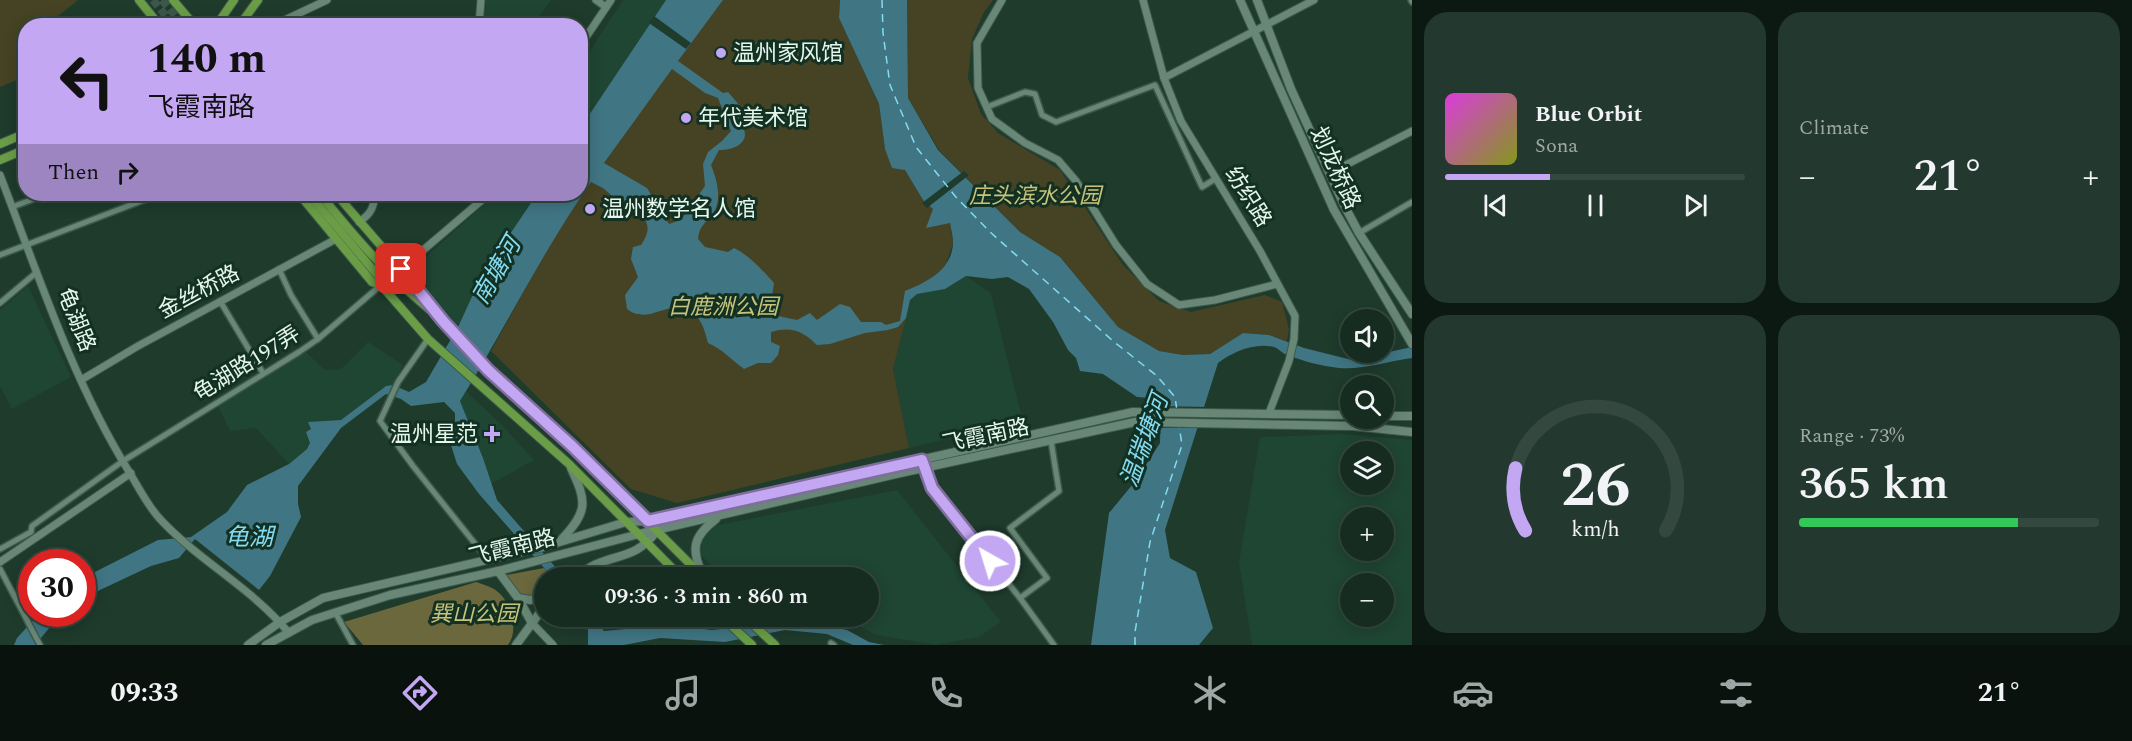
<!DOCTYPE html>
<meta charset="utf-8">
<style>
body{margin:0;font-family:Spectral,"Noto Sans SC",serif;background:#23382e;color:#f1f3f6;height:100vh;display:flex;flex-direction:column;font-size:22px;white-space:nowrap}
*{box-sizing:border-box;margin:0}
p{font-size:20px;color:#9ea7a5}
.icon{flex:none;width:33px;height:33px;fill:none;stroke:currentColor;stroke-width:2;stroke-linecap:round;stroke-linejoin:round}
.map{position:relative;flex:1;overflow:hidden}
.panel{display:flex;flex-direction:column;gap:12px;padding:12px;background:#0c1812;width:720px}
.panel>*{flex:none}
.guide{position:absolute;left:18px;top:18px;width:570px;height:183px;border-radius:24px;box-shadow:0 3px 15px #0003,0 0 0 2px #35483f;background:#c3a7f2;color:#111;overflow:hidden}
.tools{position:absolute;left:1340px;top:309px;display:grid;gap:12px}
.tools a{display:grid;place-items:center;width:54px;height:54px;border-radius:50%;background:#162c21;box-shadow:0 3px 15px #0003,0 0 0 2px #35483f;font-size:30px}
.speed{position:absolute;left:18px;top:549px;display:flex;gap:12px;font-size:30px;font-weight:700;text-align:center}
.speed>*{display:grid;place-content:center;width:78px;height:78px;border-radius:50%;background:#162c21;box-shadow:0 3px 15px #0003,0 0 0 2px #35483f;line-height:1}
.speed .limit{border:9px solid #d22;background:#fff;color:#111}
.pin{position:absolute;display:grid;place-items:center;width:51px;height:51px;color:#fff;margin:-26px;border-radius:12px;box-shadow:0 3px 9px #0006}
.me{position:absolute;width:66px;margin:-33px;rotate:321deg;stroke-linejoin:round;filter:drop-shadow(0 0 4px #0008)}
.turn{display:flex;align-items:center;gap:21px;height:126px;padding:0 30px;font-size:27px}
.turn .icon{width:78px;height:78px;stroke-width:2.5}
.turn b{display:block;font-size:42px;line-height:51px}
.then{display:flex;align-items:center;height:57px;padding:0 30px;background:#0003;gap:12px;font-size:22px}
.big{font-size:45px;font-weight:600;line-height:1.1}
.panel .tile{flex:1;display:flex;flex-direction:column;justify-content:center;gap:9px;min-width:0;padding:0 21px;border-radius:24px;background:#23382e}
.panel .dial{align-items:center;gap:0}
.dial svg{height:156px;overflow:visible;fill:none;stroke:#35483f;stroke-width:7;stroke-linecap:round;text-anchor:middle}
.dial text{fill:#f1f3f6;stroke:none}
.song{display:flex;align-items:center;gap:18px}
.cover{width:72px;height:72px;border-radius:9px;background:linear-gradient(135deg,hsl(300 70% 55%),hsl(70 70% 35%))}
.played{height:6px;border-radius:3px;background:linear-gradient(90deg,#c3a7f2 35%,#35483f 35%)}
.keys{display:flex;justify-content:space-around;direction:ltr}
.heat{display:flex;justify-content:space-between;align-items:center;font-size:33px;direction:ltr}
.charge{height:9px;border-radius:4px;background:linear-gradient(90deg,#34c759 73%,#35483f 0)}
.panel .tiles{flex:1;display:grid;gap:12px;grid-template-columns:repeat(2,1fr)}
.trip{position:absolute;left:534px;top:567px;width:345px;height:60px;border-radius:30px;background:#162c21;box-shadow:0 3px 15px #0003,0 0 0 2px #35483f;font-weight:600;line-height:60px;text-align:center}
.tab-bar{display:flex;height:96px;justify-content:space-around;align-items:center;background:#09120d;color:#9ea7a5}
.tab-bar .icon{width:42px;height:42px}
.tab-bar .selected{color:#c3a7f2}
.tab-bar b{font-size:27px;color:#f1f3f6}
main{display:flex;flex:1;min-height:0}
.map>svg:first-child{display:block}
</style>
<main>
<div class="map">
<svg width="1412" height="645" viewBox="0 0 1412 645">
<rect width="100%" height="100%" fill="#1e3b2c"/>
<g fill="#1f4533" fill-rule="evenodd">
<path d="M 486,0 L 551,0 L 536,21 L 537,25 L 484,25 Z"/>
<path d="M 623,0 L 666,0 L 581,127 L 580,66 Z"/>
<path d="M 496,194 L 537,194 L 481,277 L 458,327 L 431,301 L 409,272 Z"/>
<path d="M 966,276 L 991,293 L 1023,421 L 909,448 L 893,369 L 910,300 L 916,294 L 945,289 Z"/>
<path d="M 28,286 L 71,377 L 12,409 L 0,386 L 0,310 Z"/>
<path d="M 368,342 L 403,365 L 393,385 L 386,386 L 341,420 L 309,422 L 311,429 L 306,432 L 311,443 L 307,449 L 289,464 L 256,428 L 230,431 L 217,404 L 306,352 L 325,370 L 341,369 Z"/>
<path d="M 466,391 L 504,427 L 534,460 L 491,484 L 483,458 L 460,401 Z"/>
<path d="M 1341,434 L 1412,440 L 1412,645 L 1252,645 L 1239,562 L 1260,437 ZM 1350,452 L 1383,452 L 1383,484 L 1350,484 ZM 1350,518 L 1383,518 L 1383,550 L 1350,550 ZM 1350,584 L 1383,584 L 1383,616 L 1350,616 Z"/>
<path d="M 897,490 L 1001,622 L 979,637 L 936,645 L 876,635 L 841,617 L 868,616 L 868,578 L 722,577 L 701,555 L 702,536 L 713,526 Z"/>
</g>
<g fill="#464324">
<path d="M 0,0 L 78,0 L 47,25 L 26,26 L 25,78 L 24,77 L 0,87 Z"/>
<path d="M 723,0 L 840,0 L 839,18 L 879,105 L 885,149 L 905,170 L 923,200 L 950,223 L 953,243 L 945,268 L 925,283 L 905,292 L 906,318 L 893,369 L 909,448 L 677,503 L 631,489 L 491,351 L 562,223 L 645,105 Z"/>
<path d="M 907,0 L 993,0 L 984,12 L 972,39 L 968,78 L 981,114 L 998,133 L 1060,170 L 1123,265 L 1159,301 L 1191,312 L 1265,295 L 1282,302 L 1289,329 L 1287,341 L 1269,335 L 1243,333 L 1210,354 L 1183,355 L 1159,351 L 1118,327 L 1060,257 L 1020,232 L 939,150 L 908,98 Z"/>
</g>
<g fill="#6b683e">
<path d="M 544,568 L 552,577 L 544,578 L 544,596 L 522,597 L 506,578 L 506,575 Z"/>
<path d="M 476,582 C 482,584 489,586 494,589 C 510,598 520,630 508,645 L 363,645 L 344,622 Z"/>
</g>
<g fill="#407583" fill-rule="evenodd">
<path d="M 666,0 L 723,0 L 678,61 L 723,93 L 728,92 L 740,106 L 739,120 C 754,140 738,150 719,150 L 711,165 C 717,180 723,201 712,215 C 704,224 699,227 698,239 L 705,247 L 728,252 L 734,248 C 749,255 763,271 774,283 L 771,303 L 778,316 L 797,320 L 810,313 L 817,320 L 840,304 L 850,307 L 861,322 L 881,322 L 886,325 L 900,321 L 905,291 C 927,282 952,270 953,243 C 953,236 951,229 950,223 L 926,228 L 933,209 L 923,200 L 905,170 L 892,168 L 885,149 L 879,104 L 839,18 L 840,0 L 907,0 L 908,98 L 938,150 L 1020,232 L 1060,257 L 1118,327 L 1159,351 L 1183,355 L 1210,354 L 1243,333 L 1269,335 L 1304,348 L 1352,360 L 1412,347 L 1412,358 C 1388,361 1363,370 1339,368 C 1321,366 1302,361 1285,354 C 1281,352 1278,348 1274,347 C 1255,342 1232,352 1218,363 L 1165,530 L 1170,558 L 1196,572 L 1213,628 L 1199,645 L 1091,645 L 1109,513 L 1137,479 L 1160,443 L 1161,399 L 1137,397 L 1103,374 L 1080,371 L 1076,358 L 1068,350 L 1053,322 L 1029,289 L 1008,277 L 992,279 L 966,276 L 945,289 L 917,294 L 910,300 L 906,318 L 898,327 L 888,330 L 865,333 L 830,344 L 817,345 C 803,331 791,326 771,332 L 771,342 L 780,346 L 778,355 L 771,363 L 758,363 L 744,369 C 730,359 725,351 708,343 C 706,336 704,327 700,321 C 698,316 694,314 689,312 C 666,298 650,326 627,309 L 625,295 L 638,277 L 631,259 L 633,247 L 641,245 C 651,230 649,224 639,211 L 628,210 L 603,188 L 591,182 C 542,252 505,329 460,401 L 483,458 L 497,500 L 564,577 L 552,577 L 479,494 L 457,464 L 449,439 L 455,428 L 455,413 L 444,402 L 411,406 L 401,399 L 386,394 L 341,428 L 298,486 L 298,504 L 301,517 L 270,576 L 259,590 L 195,539 L 179,558 L 151,566 L 83,598 L 83,578 L 158,540 L 191,537 L 227,512 L 247,485 L 289,464 L 307,449 L 310,443 L 306,432 L 311,429 L 308,422 L 341,420 L 386,386 L 393,385 L 409,392 L 426,382 L 458,327 L 481,277 L 537,194 L 580,194 L 581,127 ZM 672,69 L 705,93 L 718,98 L 731,131 L 722,141 L 708,152 L 703,164 L 705,186 L 681,220 L 669,224 L 647,188 L 604,163 Z"/>
<path d="M 39,614 L 61,614 L 35,645 L 14,645 L 17,638 Z"/>
<path d="M 584,617 L 592,617 L 604,631 L 670,625 L 712,630 L 778,623 L 796,619 L 847,630 L 869,642 L 884,645 L 853,645 L 827,634 L 785,630 L 725,642 L 660,638 L 624,645 L 588,645 L 588,630 Z"/>
</g>
<g fill="#1e3b2c">
<path d="M 654,16 L 691,43 L 686,49 L 649,23 Z"/>
<path d="M 964,171 L 969,175 L 927,208 L 922,203 Z"/>
<path d="M 1158,406 L 1207,407 L 1200,428 L 1158,428 Z"/>
</g>
<g fill="none" stroke-linecap="round" stroke-linejoin="round">
<g stroke="#83dbf2" stroke-width="1.5" stroke-dasharray="8 6" stroke-linecap="butt">
<path d="M 882,0 L 883,33 L 890,85 L 916,147 L 955,196 L 990,232 L 1113,341 L 1157,376 L 1175,397 L 1177,411"/>
<path d="M 1135,645 L 1135,632 L 1150,542 L 1182,445 L 1179,425"/>
</g>
<g stroke="#3c5749" stroke-width="8" stroke-dasharray="8 4" stroke-linecap="butt">
<path d="M 153,0 L 174,26"/>
<path d="M 162,0 L 184,26"/>
</g>
<g stroke="#3e594c" stroke-width="8">
<g id="minor">
<path d="M 1411,0 L 1412,2"/>
<path d="M 294,16 L 302,26"/>
<path d="M 987,107 L 1025,92 L 1035,94 L 1042,115 L 1056,122 L 1155,85 L 1202,187 L 1215,179"/>
<path d="M 12,207 L 47,194"/>
<path d="M 1359,233 L 1412,202"/>
<path d="M 0,255 L 149,198 L 155,194"/>
<path d="M 279,269 L 291,295 L 318,339"/>
<path d="M 220,301 L 263,373"/>
<path d="M 0,303 L 37,272"/>
<path d="M 428,339 L 398,382 L 380,421 L 413,466 L 488,560"/>
<path d="M 922,460 L 932,488 L 1020,598 L 1054,645"/>
<path d="M 0,549 L 31,532 L 32,526 L 123,461 L 299,352 L 318,339 L 381,285"/>
<path d="M 0,569 L 40,645"/>
<path d="M 1020,598 L 1047,578 L 1010,528 L 1059,491 L 1051,441"/>
<path d="M 335,612 L 353,645"/>
<path d="M 831,643 L 834,645"/>
</g>
</g>
<g stroke="#3e594c" stroke-width="9">
<g id="tertiary">
<path d="M 596,0 L 606,7"/>
<path d="M 1002,0 L 977,43 L 978,88 L 992,119 L 1025,143 L 1058,160 L 1076,181 L 1116,245 L 1147,284 L 1179,305 L 1215,300 L 1277,284"/>
<path d="M 1143,0 L 1164,78 L 1181,121 L 1260,251 L 1295,316 L 1294,339 L 1289,361 L 1269,413"/>
<path d="M 272,26 L 327,0"/>
<path d="M 479,26 L 481,0"/>
<path d="M 580,46 L 611,0"/>
<path d="M 1164,78 L 1314,0"/>
<path d="M 1330,173 L 1412,131"/>
<path d="M 0,175 C 38,274 72,379 128,470 C 138,486 147,505 160,519 C 199,561 252,588 289,633"/>
<path d="M 359,222 C 371,214 374,207 375,194"/>
<path d="M 401,269 L 489,194"/>
<path d="M 81,380 L 138,346 L 336,239"/>
<path d="M 0,562 L 131,473"/>
<path d="M 532,623 L 553,645"/>
</g>
</g>
<g stroke="#3e594c" stroke-width="10">
<g id="secondary">
<path d="M 1240,0 L 1334,210 L 1412,344"/>
<path d="M 1257,0 L 1291,89 L 1344,205 L 1359,233 L 1412,314"/>
<path d="M 1383,416 L 1412,416"/>
<path d="M 562,539 C 588,511 587,502 571,468"/>
<path d="M 498,571 L 518,598 L 532,623"/>
<path d="M 703,576 C 691,550 692,537 716,519"/>
<path d="M 574,578 C 582,573 590,566 599,563 C 626,553 637,556 657,531"/>
<path d="M 518,598 L 530,600 L 544,597"/>
<path d="M 248,645 L 280,622 L 323,598 L 543,547 L 626,522 L 648,521 L 1133,412 L 1350,415"/>
<path d="M 266,645 L 312,620 L 390,595 L 498,571 L 639,534 L 896,474 L 1135,422 L 1353,426 L 1412,432"/>
<path d="M 516,645 L 544,607"/>
</g>
</g>
<g stroke="#3e594c" stroke-width="10">
<g id="primary">
<path d="M 139,0 L 160,26"/>
<path d="M 173,0 L 195,26"/>
<path d="M 216,26 L 234,0"/>
<path d="M 239,26 L 258,0"/>
<path d="M 0,144 L 26,133"/>
<path d="M 0,160 L 26,149"/>
<path d="M 299,194 L 372,282 L 381,285 L 428,339 L 569,464 L 682,578"/>
<path d="M 309,194 L 379,277 L 381,285"/>
<path d="M 320,194 C 353,235 387,275 429,309"/>
<path d="M 336,194 L 401,269 L 443,321 L 488,370 L 572,446 L 704,578"/>
<path d="M 721,616 L 752,645"/>
<path d="M 744,616 L 775,645"/>
</g>
</g>
<use href="#minor" stroke="#688776" stroke-width="5"/>
<use href="#tertiary" stroke="#688776" stroke-width="7"/>
<use href="#secondary" stroke="#688776" stroke-width="8"/>
<use href="#primary" stroke="#6a9d46" stroke-width="8"/>
</g>
<g fill="none" stroke-linecap="round" stroke-linejoin="round">
<g stroke="#7f6d9d" stroke-width="15">
<path id="route" d="M 401,269 L 443,321 L 488,370 L 572,446 L 648,521 L 922,460 L 932,488 L 990,561"/>
</g>
<use href="#route" stroke="#c3a7f2" stroke-width="10"/>
</g>
<g fill="#c3a7f2" stroke="#133122" stroke-width="2">
<circle cx="721" cy="53" r="6"/>
<circle cx="686" cy="118" r="6"/>
<circle cx="590" cy="209" r="6"/>
<path d="M489 425h6v6h6v6h-6v6h-6v-6h-6v-6h6z"/>
</g>
<g text-anchor="middle" dominant-baseline="central" stroke-width="6" stroke-linejoin="round" paint-order="stroke">
<g font-size="22" fill="#e5f6ec" stroke="#133122" text-anchor="start">
<text x="733" y="53">温州家风馆</text>
<text x="698" y="118">年代美术馆</text>
<text x="602" y="209">温州数学名人馆</text>
<text x="478" y="434" text-anchor="end">温州星范</text>
</g>
<g font-size="22" fill="#e5f6ec" stroke="#133122">
<text transform="translate(1335 168) rotate(65)">划龙桥路</text>
<text transform="translate(1248 197) rotate(58)">纺织路</text>
<text transform="translate(199 292) rotate(-28)">金丝桥路</text>
<text transform="translate(76 320) rotate(68)">龟湖路</text>
<text transform="translate(247 364) rotate(-32)">龟湖路197弄</text>
<text transform="translate(986 436) rotate(-12)">飞霞南路</text>
<text transform="translate(512 548) rotate(-14)">飞霞南路</text>
</g>
<g font-size="22" font-style="italic" fill="#c8c27c" stroke="#133122">
<text x="1035" y="196">庄头滨水公园</text>
<text x="723" y="307">白鹿洲公园</text>
<text x="474" y="614">巽山公园</text>
</g>
<g font-size="24" font-style="italic" fill="#83dbf2" stroke="#133122">
<text transform="translate(497 271) rotate(-60)">南塘河</text>
<text transform="translate(1145 441) rotate(-70)">温瑞塘河</text>
<text x="249" y="538">龟湖</text>
</g>
</g>
</svg>
<div class="tools">
<a><svg class="icon" aria-label="sound" viewBox="0 0 24 24"><path d="M4 9h4l5-4v14l-5-4H4zM17 9q2 3 0 6"/></svg></a>
<a><svg class="icon" aria-label="search" viewBox="0 0 24 24"><circle cx="10" cy="10" r="6"/><path d="M15 15l6 6"/></svg></a>
<a><svg class="icon" aria-label="layers" viewBox="0 0 24 24"><path d="M12 4l9 5-9 5-9-5zM3 14l9 5 9-5"/></svg></a>
<a>+</a>
<a>−</a>
</div>
<div class="speed"><div class="limit">30</div></div>
<div class="pin" style="left:401px;top:269px;background:#d93025"><svg class="icon" aria-label="arrive" viewBox="0 0 24 24"><path d="M6 21V4h12l-3 4 3 4H6"/></svg></div>
<svg class="me" style="left:990px;top:561px" viewBox="-20 -20 40 40"><circle r="17" fill="#c3a7f2" stroke="#fff" stroke-width="3"/><path d="M0-11L8 9 0 5-8 9z" fill="#fff"/></svg>
<div class="trip">09:36 · 3 min · 860 m</div>
<div class="guide">
<div class="turn"><svg class="icon" aria-label="left" viewBox="0 0 24 24"><path d="M17 20v-9H6M10 6l-5 5 5 5"/></svg><div><b>140 m</b>飞霞南路</div></div>
<div class="then">Then<svg class="icon" aria-label="right" viewBox="0 0 24 24"><path d="M7 20v-9h11M14 6l5 5-5 5"/></svg></div>
</div>
</div>
<section class="panel">
<div class="tiles">
<div class="tile">
<div class="song"><i class="cover"></i><div><b>Blue Orbit</b><p>Sona</p></div></div>
<div class="played"></div>
<div class="keys"><svg class="icon" aria-label="previous" viewBox="0 0 24 24"><path d="M18 5L8 12l10 7zM5 5v14"/></svg><svg class="icon" aria-label="pause" viewBox="0 0 24 24"><path d="M8 5v14M16 5v14"/></svg><svg class="icon" aria-label="next" viewBox="0 0 24 24"><path d="M6 5l10 7-10 7zM19 5v14"/></svg></div>
</div>
<div class="tile"><p>Climate</p>
<div class="heat"><a>−</a><b class="big">21°</b><a>+</a></div>
</div>
<div class="tile dial"><svg viewBox="0 0 100 80">
<path d="M14 69A42 42 0 1 1 86 69"/>
<path d="M14 69A42 42 0 0 1 9 37" stroke="#c3a7f2"/>
<text x="50" y="56" font-size="32" font-weight="700">26</text>
<text x="50" y="72" font-size="11">km/h</text>
</svg></div>
<div class="tile"><p>Range · 73%</p><b class="big">365 km</b><div class="charge"></div></div>
</div>
</section>
</main>
<nav class="tab-bar">
<b>09:33</b>
<svg class="icon selected" aria-label="directions" viewBox="0 0 24 24"><path d="M12 3l9 9-9 9-9-9zM9 14v-3h6M13 9l2 2-2 2"/></svg>
<svg class="icon" aria-label="music" viewBox="0 0 24 24"><path d="M9 18V5l10-2v13"/><circle cx="6" cy="18" r="3"/><circle cx="16" cy="16" r="3"/></svg>
<svg class="icon" aria-label="phone" viewBox="0 0 24 24"><path d="M5 4h4l2 5-3 2q2 4 5 5l2-3 5 2v4C11 20 4 13 5 4z"/></svg>
<svg class="icon" aria-label="climate" viewBox="0 0 24 24"><path d="M12 3v18M4 7l16 10M4 17L20 7"/></svg>
<svg class="icon" aria-label="car" viewBox="0 0 24 24"><path d="M5 17H2v-5l4-1 3-4h7l3 4 3 1v5h-3M9 17h6M6 11h13"/><circle cx="7" cy="17" r="2"/><circle cx="17" cy="17" r="2"/></svg>
<svg class="icon" aria-label="filters" viewBox="0 0 24 24"><path d="M4 7h16M4 17h16"/><circle cx="9" cy="7" r="2"/><circle cx="15" cy="17" r="2"/></svg>
<b>21°</b>
</nav>
